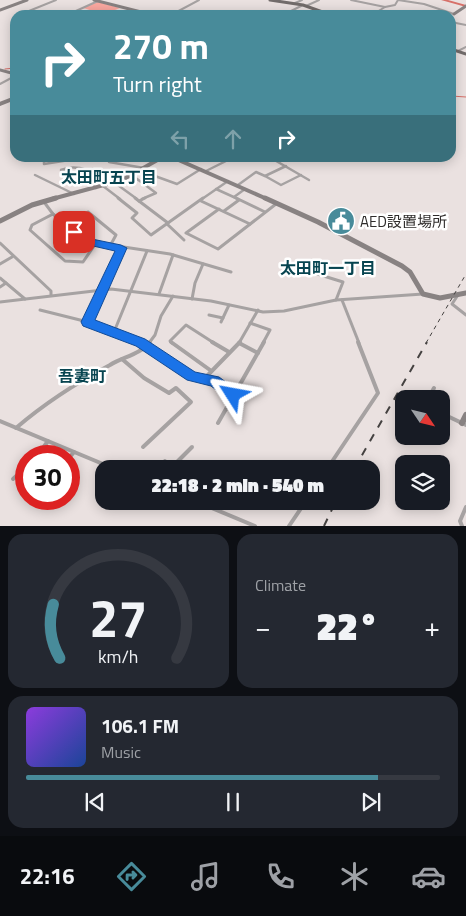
<!DOCTYPE html>
<meta charset="utf-8">
<style>
body{margin:0;font-family:"Titillium Web","Noto Sans JP",sans-serif;background:#242831;color:#f1f3f6;height:100vh;display:flex;flex-direction:column;font-size:19px;white-space:nowrap}
*{box-sizing:border-box;margin:0}
p{font-size:16px;color:#9ea1a6}
.icon{flex:none;width:28px;height:28px;fill:none;stroke:currentColor;stroke-width:2;stroke-linecap:round;stroke-linejoin:round}
.map{position:relative;height:526px;overflow:hidden}
.panel{display:flex;flex-direction:column;gap:8px;padding:8px;background:#0d0f14;flex:1}
.panel>*{flex:none}
.top-card{position:absolute;left:10px;top:10px;width:446px;height:152px;border-radius:15px;box-shadow:0 2px 12px #0003;background:#488b9a;color:#fff;overflow:hidden}
.needle{width:32px;rotate:125deg}
.controls{position:absolute;left:395px;top:390px;display:grid;gap:10px}
.controls a{display:grid;place-items:center;width:55px;height:55px;border-radius:10px;background:#171b24;box-shadow:0 2px 12px #0003;font-size:25px}
.speed{position:absolute;left:15px;top:445px;display:flex;gap:10px;font-size:25px;font-weight:700;text-align:center}
.speed>*{display:grid;place-content:center;width:65px;height:65px;border-radius:50%;background:#171b24;box-shadow:0 2px 12px #0003;line-height:1}
.speed .limit{border:8px solid #d22;background:#fff;color:#111}
.pin{position:absolute;display:grid;place-items:center;width:42px;height:42px;color:#fff;margin:-21px;border-radius:10px;box-shadow:0 2px 8px #0006}
.me{position:absolute;width:55px;margin:-28px;rotate:304deg;stroke-linejoin:round;filter:drop-shadow(0 0 4px #0008)}
.turn{display:flex;align-items:center;gap:18px;height:105px;padding:0 20px;font-size:22px}
.turn .icon{width:65px;height:65px;stroke-width:2.5}
.turn b{display:block;font-size:35px;line-height:42px}
.lanes{display:flex;align-items:center;height:48px;padding:0 20px;background:#0003;justify-content:center;gap:25px;direction:ltr}
.lanes .off{opacity:.35}
.big{font-size:38px;font-weight:800;line-height:1.1}
.panel .tile{flex:1;display:flex;flex-direction:column;justify-content:center;gap:8px;min-width:0;padding:0 18px;border-radius:15px;background:#242831}
.panel .dial{align-items:center;gap:0}
.dial svg{height:130px;overflow:visible;fill:none;stroke:#363941;stroke-width:7;stroke-linecap:round;text-anchor:middle}
.dial text{fill:#f1f3f6;stroke:none}
.song{display:flex;align-items:center;gap:15px}
.cover{width:60px;height:60px;border-radius:8px;background:linear-gradient(135deg,hsl(270 70% 55%),hsl(220 70% 35%))}
.played{height:5px;border-radius:2px;background:linear-gradient(90deg,#488b9a 85%,#363941 85%)}
.keys{display:flex;justify-content:space-around;direction:ltr}
.heat{display:flex;justify-content:space-between;align-items:center;font-size:28px;direction:ltr}
.panel .tiles{flex:1;display:grid;gap:8px;grid-template-columns:1fr 1fr}
.tile:last-child{grid-column:span 2}
.trip{position:absolute;left:95px;top:460px;width:285px;height:50px;border-radius:15px;background:#171b24;box-shadow:0 2px 12px #0003;font-weight:800;line-height:50px;text-align:center}
.tab-bar{display:flex;height:80px;justify-content:space-around;align-items:center;background:#090b0e;color:#9ea1a6}
.tab-bar .icon{width:35px;height:35px}
.tab-bar .active{color:#488b9a}
.tab-bar b{font-size:22px;color:#f1f3f6}
.map>svg:first-child{display:block}
</style>
<div class="map">
<svg width="466" height="526" viewBox="0 0 466 526">
<rect width="100%" height="100%" fill="#eae1e0"/>
<path fill="#fba8a0" d="M 98,2 L 120,8 L 103,15 L 85,15 L 93,11 L 83,8 Z"/>
<g fill="none" stroke-linecap="round" stroke-linejoin="round">
<g stroke="#d77069" stroke-width="1">
<path d="M 5,69 L 15,68"/>
<path d="M 451,96 L 466,97"/>
</g>
<path fill="#d77069" fill-rule="evenodd" d="M 441,0 L 448,0 L 466,5 L 466,7 Z"/>
<g stroke="#a6a2a2" stroke-width="2">
<path d="M 351,0 L 385,7 L 395,5 L 398,0 L 424,4 L 454,14"/>
<path d="M 295,3 L 302,0"/>
<path d="M 306,6 L 319,0"/>
<path d="M 278,12 L 287,15"/>
<path d="M 377,13 L 392,15"/>
<path d="M 285,14 L 303,5"/>
<path d="M 19,15 L 56,0"/>
<path d="M 67,15 L 98,1"/>
<path d="M 171,15 L 199,0"/>
<path d="M 372,15 L 385,7"/>
<path d="M 451,22 L 466,25"/>
<path d="M 15,38 L 12,40 L 15,41"/>
<path d="M 458,51 L 466,47"/>
<path d="M 0,84 L 15,76"/>
</g>
<g stroke="#a6a2a2" stroke-width="2.5">
<path d="M 44,158 L 44,164 L 82,158"/>
<path d="M 271,158 L 309,180"/>
<path d="M 109,162 L 144,168"/>
<path d="M 286,166 L 265,176 L 281,185 L 301,175"/>
<path d="M 141,171 L 177,184 L 201,169"/>
<path d="M 206,171 L 232,158"/>
<path d="M 35,175 L 74,194"/>
<path d="M 133,176 L 156,193 L 142,199"/>
<path d="M 115,183 L 137,199"/>
<path d="M 238,185 L 256,172 L 265,176"/>
<path d="M 103,186 L 120,199"/>
<path d="M 96,188 L 92,182 L 61,170 C 77,163 98,172 109,184"/>
<path d="M 216,189 L 238,199"/>
<path d="M 234,197 L 245,189"/>
<path d="M 202,199 L 228,181"/>
</g>
<g stroke="#a6a2a2" stroke-width="3">
<path d="M 118,198 L 137,213 L 132,218 L 151,235 L 203,198"/>
<path d="M 135,198 L 168,223"/>
<path d="M 236,198 L 265,212"/>
<path d="M 139,201 L 145,198"/>
<path d="M 201,201 L 250,224"/>
<path d="M 44,202 L 53,214 L 84,241 L 170,254 L 231,272"/>
<path d="M 219,209 L 186,233 L 218,249 L 276,204"/>
<path d="M 224,211 L 239,200"/>
<path d="M 53,214 L 32,225 L 30,230 L 65,261 L 83,262 L 96,243"/>
<path d="M 64,223 L 88,212 L 116,235 L 110,246"/>
<path d="M 167,224 L 184,240"/>
<path d="M 0,243 L 51,291 L 51,295"/>
<path d="M 0,264 L 12,257"/>
<path d="M 301,269 L 343,282 L 336,300"/>
<path d="M 0,278 L 25,299"/>
<path d="M 0,287 L 6,283"/>
<path d="M 159,294 L 173,255"/>
<path d="M 458,295 L 452,304 L 466,315"/>
<path d="M 192,299 L 195,283 L 203,264"/>
<path d="M 342,300 L 359,343"/>
<path d="M 0,302 L 111,289 L 211,301 L 263,312 L 284,311 L 336,300 L 423,294"/>
<path d="M 40,310 L 88,322 L 139,343"/>
<path d="M 209,315 L 223,318"/>
<path d="M 88,322 L 121,248"/>
<path d="M 221,322 L 229,305"/>
<path d="M 250,323 L 270,330 L 263,343"/>
<path d="M 114,332 L 147,251"/>
<path d="M 149,343 L 155,335 L 161,316 L 173,296"/>
<path d="M 172,343 L 170,341 L 186,325 L 214,343"/>
<path d="M 239,343 L 258,310"/>
</g>
<g stroke="#a6a2a2" stroke-width="4">
<path d="M 136,342 L 147,346"/>
<path d="M 171,342 L 210,370"/>
<path d="M 212,342 L 229,352"/>
<path d="M 239,343 L 258,353"/>
<path d="M 145,348 L 192,377 L 205,378 L 240,342"/>
<path d="M 122,359 L 144,378 L 169,393 L 176,388 L 191,402 L 143,447"/>
<path d="M 205,378 L 214,381 L 233,395"/>
<path d="M 428,399 L 434,388"/>
<path d="M 441,413 L 466,425"/>
<path d="M 0,421 L 115,469"/>
<path d="M 218,423 L 264,342"/>
<path d="M 16,428 C 44,404 78,382 110,365 C 123,357 141,354 150,342"/>
<path d="M 37,456 L 48,441"/>
<path d="M 69,458 L 74,452"/>
<path d="M 172,467 L 192,447"/>
<path d="M 159,469 L 165,461"/>
<path d="M 327,469 L 378,393 L 358,342"/>
<path d="M 13,479 L 26,467"/>
<path d="M 195,501 L 255,526"/>
<path d="M 289,526 L 306,501"/>
<path d="M 462,526 L 460,521 L 466,507"/>
</g>
<g stroke="#888282" stroke-width="3">
<path d="M 94,0 L 153,15"/>
<path d="M 0,10 L 27,0"/>
<path d="M 454,14 L 466,6"/>
<path d="M 0,70 L 15,74"/>
</g>
<g stroke="#888282" stroke-width="4">
<path d="M 0,104 L 15,98"/>
<path d="M 174,158 L 267,199"/>
<path d="M 52,199 L 122,180 L 161,158"/>
</g>
<g stroke="#888282" stroke-width="5">
<path d="M 265,198 L 318,222 L 402,266 L 410,272 L 423,294 L 440,298 L 466,293"/>
<path d="M 0,221 L 32,205 L 56,198"/>
</g>
<path stroke="#888282" stroke-width="6" d="M 462,423 L 466,415"/>
<g stroke="#726c6b" stroke-width="3">
<path d="M 270,0 L 303,5 L 331,15"/>
<path d="M 451,49 L 466,54"/>
</g>
<path stroke="#454241" stroke-width="1" stroke-dasharray="4 4" stroke-linecap="butt" d="M 426,343 L 466,274"/>
<g stroke="#454241" stroke-width="2" stroke-dasharray="8 8" stroke-linecap="butt">
<path d="M 354,469 L 427,342"/>
<path d="M 324,526 L 336,501"/>
</g>
</g>
<path fill="#1a73e8" stroke="#114b97" d="M 74,229 L 87,238 L 121,245 L 127,248 L 95,320 L 145,339 L 195,372 L 219,377 L 238,391 L 240,395 L 238,399 L 228,399 L 211,386 L 187,380 L 136,346 L 83,326 L 81,322 L 115,251 L 80,243 L 69,232 Z"/>
<defs>
<g id="civic-disc" transform="scale(1.4375)"><circle r="9.5" fill="#488b9a" stroke="#fff"/><path d="M-.6-6.5H3V-4.5H.6V-3L4-1V1h2V6H-6V1h2V-1L-.6-3ZM-1.2 2.5V6h2.4V2.5Z" fill="#fff"/></g>
</defs>
<g fill-rule="evenodd">
<use href="#civic-disc" x="341" y="221"/>
</g>
<g text-anchor="middle" dominant-baseline="central" stroke-width="5" stroke-linejoin="round" paint-order="stroke">
<g font-size="15" fill="#2f2c2b" stroke="#fff" text-anchor="start">
<text x="360" y="221">AED設置場所</text>
</g>
<g font-size="16" font-weight="bold" fill="#074450" stroke="#fff">
<text x="109" y="177">太田町五丁目</text>
<text x="328" y="268">太田町一丁目</text>
<text x="82" y="376">吾妻町</text>
</g>
</g>
</svg>
<div class="controls">
<a><svg class="needle" viewBox="-14 -14 28 28"><path d="M0-13l5 13h-10z" fill="#e53935"/><path d="M0 13l5-13h-10z" fill="#9ea1a6"/></svg></a>
<a><svg class="icon" aria-label="layers" viewBox="0 0 24 24"><path d="M12 4l9 5-9 5-9-5zM3 14l9 5 9-5"/></svg></a>
</div>
<div class="speed"><div class="limit">30</div></div>
<div class="pin" style="left:74px;top:232px;background:#d93025"><svg class="icon" aria-label="arrive" viewBox="0 0 24 24"><path d="M6 21V4h12l-3 4 3 4H6"/></svg></div>
<svg class="me" style="left:233px;top:395px" viewBox="-20 -20 40 40"><path d="M0-17L14 15 0 8-14 15z" fill="#1a73e8" stroke="#fff" stroke-width="4"/></svg>
<div class="trip">22:18 · 2 min · 540 m</div>
<div class="top-card">
<div class="turn"><svg class="icon" aria-label="right" viewBox="0 0 24 24"><path d="M7 20v-9h11M14 6l5 5-5 5"/></svg><div><b>270 m</b>Turn right</div></div>
<div class="lanes"><svg class="icon off" aria-label="left" viewBox="0 0 24 24"><path d="M17 20v-9H6M10 6l-5 5 5 5"/></svg><svg class="icon off" aria-label="ahead" viewBox="0 0 24 24"><path d="M12 20V5M6 11l6-6 6 6"/></svg><svg class="icon" aria-label="right" viewBox="0 0 24 24"><path d="M7 20v-9h11M14 6l5 5-5 5"/></svg></div>
</div>
</div>
<section class="panel">
<div class="tiles">
<div class="tile dial"><svg viewBox="0 0 100 80">
<path d="M14 69A42 42 0 1 1 86 69"/>
<path d="M14 69A42 42 0 0 1 10 36" stroke="#488b9a"/>
<text x="50" y="56" font-size="32" font-weight="700">27</text>
<text x="50" y="72" font-size="11">km/h</text>
</svg></div>
<div class="tile"><p>Climate</p>
<div class="heat"><a>−</a><b class="big">22°</b><a>+</a></div>
</div>
<div class="tile">
<div class="song"><i class="cover"></i><div><b>106.1 FM</b><p>Music</p></div></div>
<div class="played"></div>
<div class="keys"><svg class="icon" aria-label="previous" viewBox="0 0 24 24"><path d="M18 5L8 12l10 7zM5 5v14"/></svg><svg class="icon" aria-label="pause" viewBox="0 0 24 24"><path d="M8 5v14M16 5v14"/></svg><svg class="icon" aria-label="next" viewBox="0 0 24 24"><path d="M6 5l10 7-10 7zM19 5v14"/></svg></div>
</div>
</div>
</section>
<nav class="tab-bar">
<b>22:16</b>
<svg class="icon active" aria-label="directions" viewBox="0 0 24 24"><path d="M12 3l9 9-9 9-9-9zM9 14v-3h6M13 9l2 2-2 2"/></svg>
<svg class="icon" aria-label="music" viewBox="0 0 24 24"><path d="M9 18V5l10-2v13"/><circle cx="6" cy="18" r="3"/><circle cx="16" cy="16" r="3"/></svg>
<svg class="icon" aria-label="phone" viewBox="0 0 24 24"><path d="M5 4h4l2 5-3 2q2 4 5 5l2-3 5 2v4C11 20 4 13 5 4z"/></svg>
<svg class="icon" aria-label="climate" viewBox="0 0 24 24"><path d="M12 3v18M4 7l16 10M4 17L20 7"/></svg>
<svg class="icon" aria-label="car" viewBox="0 0 24 24"><path d="M5 17H2v-5l4-1 3-4h7l3 4 3 1v5h-3M9 17h6M6 11h13"/><circle cx="7" cy="17" r="2"/><circle cx="17" cy="17" r="2"/></svg>
</nav>
